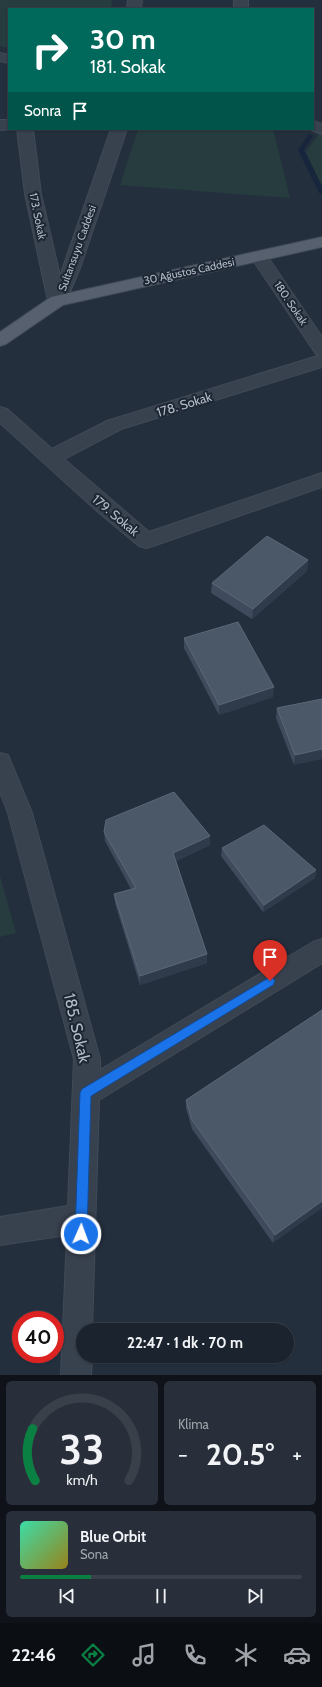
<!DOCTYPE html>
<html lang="tr">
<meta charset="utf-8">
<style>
body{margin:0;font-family:Cabin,sans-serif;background:#282f3a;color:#f1f3f6;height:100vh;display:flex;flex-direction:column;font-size:15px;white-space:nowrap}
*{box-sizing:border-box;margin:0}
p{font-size:13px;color:#a0a4aa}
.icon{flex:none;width:22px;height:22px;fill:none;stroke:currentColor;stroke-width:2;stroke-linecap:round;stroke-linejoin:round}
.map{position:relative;height:1375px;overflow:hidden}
.drawer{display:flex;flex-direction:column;gap:6px;padding:6px;background:#0f1319;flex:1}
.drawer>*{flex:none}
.guide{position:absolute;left:8px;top:8px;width:306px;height:122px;border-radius:0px;box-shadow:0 1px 3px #0004,0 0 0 1px #39404a;background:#00695c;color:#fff;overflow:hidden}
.speed{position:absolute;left:12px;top:1311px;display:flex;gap:8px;font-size:20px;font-weight:700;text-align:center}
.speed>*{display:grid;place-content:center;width:52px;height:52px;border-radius:50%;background:#1b232e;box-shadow:0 1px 3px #0004,0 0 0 1px #39404a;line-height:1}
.speed .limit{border:6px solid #d22;background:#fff;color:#111}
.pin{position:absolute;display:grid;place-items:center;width:34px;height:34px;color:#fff;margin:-41px -17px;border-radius:50% 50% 50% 0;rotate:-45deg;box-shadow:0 0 4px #0007}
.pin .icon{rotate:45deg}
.me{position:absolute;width:44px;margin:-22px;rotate:2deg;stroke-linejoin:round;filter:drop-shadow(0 0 3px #0008)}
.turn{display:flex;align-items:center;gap:14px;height:84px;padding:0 16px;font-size:18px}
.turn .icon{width:52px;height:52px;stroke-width:2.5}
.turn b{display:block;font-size:28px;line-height:34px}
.then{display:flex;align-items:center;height:38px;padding:0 16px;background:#0003;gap:8px;font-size:15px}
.big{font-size:30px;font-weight:700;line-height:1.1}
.drawer .tile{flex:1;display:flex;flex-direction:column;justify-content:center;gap:6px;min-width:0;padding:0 14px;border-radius:6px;background:#282f3a}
.drawer .dial{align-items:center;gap:0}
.dial svg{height:104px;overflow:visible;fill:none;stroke:#39404a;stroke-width:7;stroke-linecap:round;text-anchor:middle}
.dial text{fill:#f1f3f6;stroke:none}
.song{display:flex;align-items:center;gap:12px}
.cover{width:48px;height:48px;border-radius:6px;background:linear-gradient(135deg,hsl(160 70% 55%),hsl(50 70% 35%))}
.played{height:4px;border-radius:2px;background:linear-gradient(90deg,#0b8043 25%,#39404a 25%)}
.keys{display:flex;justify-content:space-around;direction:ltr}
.heat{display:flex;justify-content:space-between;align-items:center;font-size:22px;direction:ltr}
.drawer .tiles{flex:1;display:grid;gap:6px;grid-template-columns:1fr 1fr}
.tile:last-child{grid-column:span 2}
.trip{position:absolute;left:76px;top:1323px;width:218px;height:40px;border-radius:20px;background:#1b232e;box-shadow:0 1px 3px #0004,0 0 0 1px #39404a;font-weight:700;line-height:40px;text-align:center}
.tab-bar{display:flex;height:64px;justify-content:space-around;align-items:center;background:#0b0e12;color:#a0a4aa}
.tab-bar .icon{width:28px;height:28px}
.tab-bar .current{color:#0b8043}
.tab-bar b{font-size:18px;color:#f1f3f6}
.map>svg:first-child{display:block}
</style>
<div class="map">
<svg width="322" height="1375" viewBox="0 0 322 1375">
<rect width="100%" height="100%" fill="#242f3e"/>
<g fill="#263c3f">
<path d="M 0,0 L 112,0 L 111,9 L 9,9 L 9,48 L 0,46 Z"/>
<path d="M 138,129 L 273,129 L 290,198 L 120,185 Z"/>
<path d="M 320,132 L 322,133 L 322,188 L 306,152 Z"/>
<path d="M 0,876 L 16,933 L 0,937 Z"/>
</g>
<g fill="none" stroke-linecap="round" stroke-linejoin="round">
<path fill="#17263c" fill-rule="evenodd" d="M 310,134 L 313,136 L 304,150 L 322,186 L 322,195 L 319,193 L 298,150 L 308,135 Z"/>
<g stroke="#414a57" stroke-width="2">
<g id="minor">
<path d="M 128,0 L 142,0 L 141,9 L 127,9 Z"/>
<rect x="234" y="0" width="14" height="9"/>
<path d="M 0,53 L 9,55 L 9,63 L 0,61 Z"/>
<path d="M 0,120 L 9,120 L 9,129 L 11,129 L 0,130 Z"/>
<path d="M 313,121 L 322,124 L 322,134 L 308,129 L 313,129 Z"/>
<path d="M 17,129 L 33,129 L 41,194 L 60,276 L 111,129 L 127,129 L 80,268 L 66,301 L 63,305 L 57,306 L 51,305 L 48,301 L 25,194 Z"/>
<path d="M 259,252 L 265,253 L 322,337 L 322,367 L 121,429 L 64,459 L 149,532 L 322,473 L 322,487 L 153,546 L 146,548 L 139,546 L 97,511 L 0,423 L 0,407 L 7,409 L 52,449 L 107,421 L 321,355 L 316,354 L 251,257 L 253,253 Z"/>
<path d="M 0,753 L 8,755 L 32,813 L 100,1059 L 100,1070 L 313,942 L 322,939 L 322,963 L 99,1100 L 92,1330 L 83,1330 L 83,1356 L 92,1356 L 91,1375 L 61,1375 L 67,1235 L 0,1245 L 0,1217 L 68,1206 L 74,1059 L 8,813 L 0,792 Z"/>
</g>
</g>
<g stroke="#414a57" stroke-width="2">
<path id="major" d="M 322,237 L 322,247 L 63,305 L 6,344 L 0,346 L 0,332 L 51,297 Z"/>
</g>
<use href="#minor" fill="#38414e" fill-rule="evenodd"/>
<use href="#major" fill="#56606e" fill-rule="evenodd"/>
</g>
<g fill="#3f4b5c">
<path d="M 308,560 L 307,571 L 252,619 L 211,593 L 212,583 Z"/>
<path d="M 184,638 L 273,697 L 219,715 L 184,648 Z"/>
<path d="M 322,699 L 294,765 L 276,718 L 277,708 Z"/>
<path d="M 104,832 L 210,836 L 210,845 L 176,861 L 207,954 L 207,963 L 140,985 L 115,903 L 114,894 L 131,889 L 105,841 Z"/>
<path d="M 222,848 L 316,870 L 315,878 L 263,912 L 221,856 Z"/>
<path d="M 322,1010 L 273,1243 L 192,1129 L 186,1108 L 186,1100 Z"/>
</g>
<g fill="#2f3b4b">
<path d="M 308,560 L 307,571 L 252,619 L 253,609 Z"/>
<path d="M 274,687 L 273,697 L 219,715 L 219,705 Z"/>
<path d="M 322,749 L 322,759 L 294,765 L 295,755 Z"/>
<path d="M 210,836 L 210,845 L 173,862 L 173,853 Z"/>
<path d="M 316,870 L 315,878 L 263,912 L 264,905 Z"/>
<path d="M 207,954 L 207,963 L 140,985 L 140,976 Z"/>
<path d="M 322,1201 L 322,1208 L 273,1243 L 275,1235 Z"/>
</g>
<g fill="#4b5868" stroke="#5c6777">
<path d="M 267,536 L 308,560 L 253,609 L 212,583 Z"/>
<path d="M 238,622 L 274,687 L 219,705 L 184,638 Z"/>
<path d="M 322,699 L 322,749 L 295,755 L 277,708 Z"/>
<path d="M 174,792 L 210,836 L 173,853 L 207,954 L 140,976 L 114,894 L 136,888 L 104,832 L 106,820 Z"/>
<path d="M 264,825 L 316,870 L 264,905 L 222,848 Z"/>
<path d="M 322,1010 L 322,1201 L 275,1235 L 192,1120 L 186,1100 Z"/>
</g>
<path fill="#1a73e8" stroke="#114b97" d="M 270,977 L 273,978 L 275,981 L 273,985 L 91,1096 L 87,1234 L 85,1238 L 81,1240 L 77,1238 L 75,1234 L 80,1093 L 82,1089 Z"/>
<g text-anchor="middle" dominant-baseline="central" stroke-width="4" stroke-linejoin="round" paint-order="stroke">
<g font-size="11" fill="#b4bcc9" stroke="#1d2633">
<text transform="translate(38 216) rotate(79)">173. Sokak</text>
<text transform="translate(77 248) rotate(-70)">Sultansuyu Caddesi</text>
<text transform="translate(189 271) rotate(-12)">30 Ağustos Caddesi</text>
<text transform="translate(291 303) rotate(56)">180. Sokak</text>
</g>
<g font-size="13" fill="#b4bcc9" stroke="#1d2633">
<text transform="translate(184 404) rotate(-17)">178. Sokak</text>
<text transform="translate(116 515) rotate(40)">179. Sokak</text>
</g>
<g font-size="16" fill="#b4bcc9" stroke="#1d2633">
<text transform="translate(77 1028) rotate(77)">185. Sokak</text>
</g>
</g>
</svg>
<div class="speed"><div class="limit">40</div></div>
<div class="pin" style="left:270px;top:981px;background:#d93025"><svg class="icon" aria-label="arrive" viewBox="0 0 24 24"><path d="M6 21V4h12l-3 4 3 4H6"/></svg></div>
<svg class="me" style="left:81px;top:1234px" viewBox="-20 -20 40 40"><circle r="17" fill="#1a73e8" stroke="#fff" stroke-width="3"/><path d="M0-11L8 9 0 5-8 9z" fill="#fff"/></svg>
<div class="trip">22:47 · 1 dk · 70 m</div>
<div class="guide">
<div class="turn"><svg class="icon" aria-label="right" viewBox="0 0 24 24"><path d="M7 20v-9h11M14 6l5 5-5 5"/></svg><div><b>30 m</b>181. Sokak</div></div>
<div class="then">Sonra<svg class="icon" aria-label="arrive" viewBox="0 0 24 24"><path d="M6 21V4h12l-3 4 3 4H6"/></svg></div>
</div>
</div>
<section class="drawer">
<div class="tiles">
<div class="tile dial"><svg viewBox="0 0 100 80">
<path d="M14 69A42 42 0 1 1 86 69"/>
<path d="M14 69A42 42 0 0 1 12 29" stroke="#0b8043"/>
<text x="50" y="56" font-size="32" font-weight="700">33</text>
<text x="50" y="72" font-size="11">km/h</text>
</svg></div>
<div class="tile"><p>Klima</p>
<div class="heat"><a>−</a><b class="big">20.5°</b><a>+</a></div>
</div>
<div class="tile">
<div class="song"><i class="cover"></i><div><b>Blue Orbit</b><p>Sona</p></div></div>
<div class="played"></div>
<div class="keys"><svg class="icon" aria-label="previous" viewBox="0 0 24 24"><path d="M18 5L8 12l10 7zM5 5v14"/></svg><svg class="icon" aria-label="pause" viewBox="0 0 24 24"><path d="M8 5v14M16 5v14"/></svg><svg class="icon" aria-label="next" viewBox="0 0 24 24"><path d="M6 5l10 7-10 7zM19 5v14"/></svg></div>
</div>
</div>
</section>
<nav class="tab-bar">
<b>22:46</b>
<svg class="icon current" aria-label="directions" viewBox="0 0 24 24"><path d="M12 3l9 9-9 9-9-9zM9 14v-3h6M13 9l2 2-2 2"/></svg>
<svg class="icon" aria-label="music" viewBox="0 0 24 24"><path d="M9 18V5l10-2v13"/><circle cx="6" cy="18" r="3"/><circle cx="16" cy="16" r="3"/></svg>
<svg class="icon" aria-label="phone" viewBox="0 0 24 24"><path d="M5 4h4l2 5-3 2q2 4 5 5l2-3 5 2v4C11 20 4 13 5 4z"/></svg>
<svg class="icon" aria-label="climate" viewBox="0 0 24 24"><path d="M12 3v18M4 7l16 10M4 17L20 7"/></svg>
<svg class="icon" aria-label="car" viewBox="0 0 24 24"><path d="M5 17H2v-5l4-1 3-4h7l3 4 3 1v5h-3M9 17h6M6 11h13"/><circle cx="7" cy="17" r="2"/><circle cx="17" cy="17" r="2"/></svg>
</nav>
